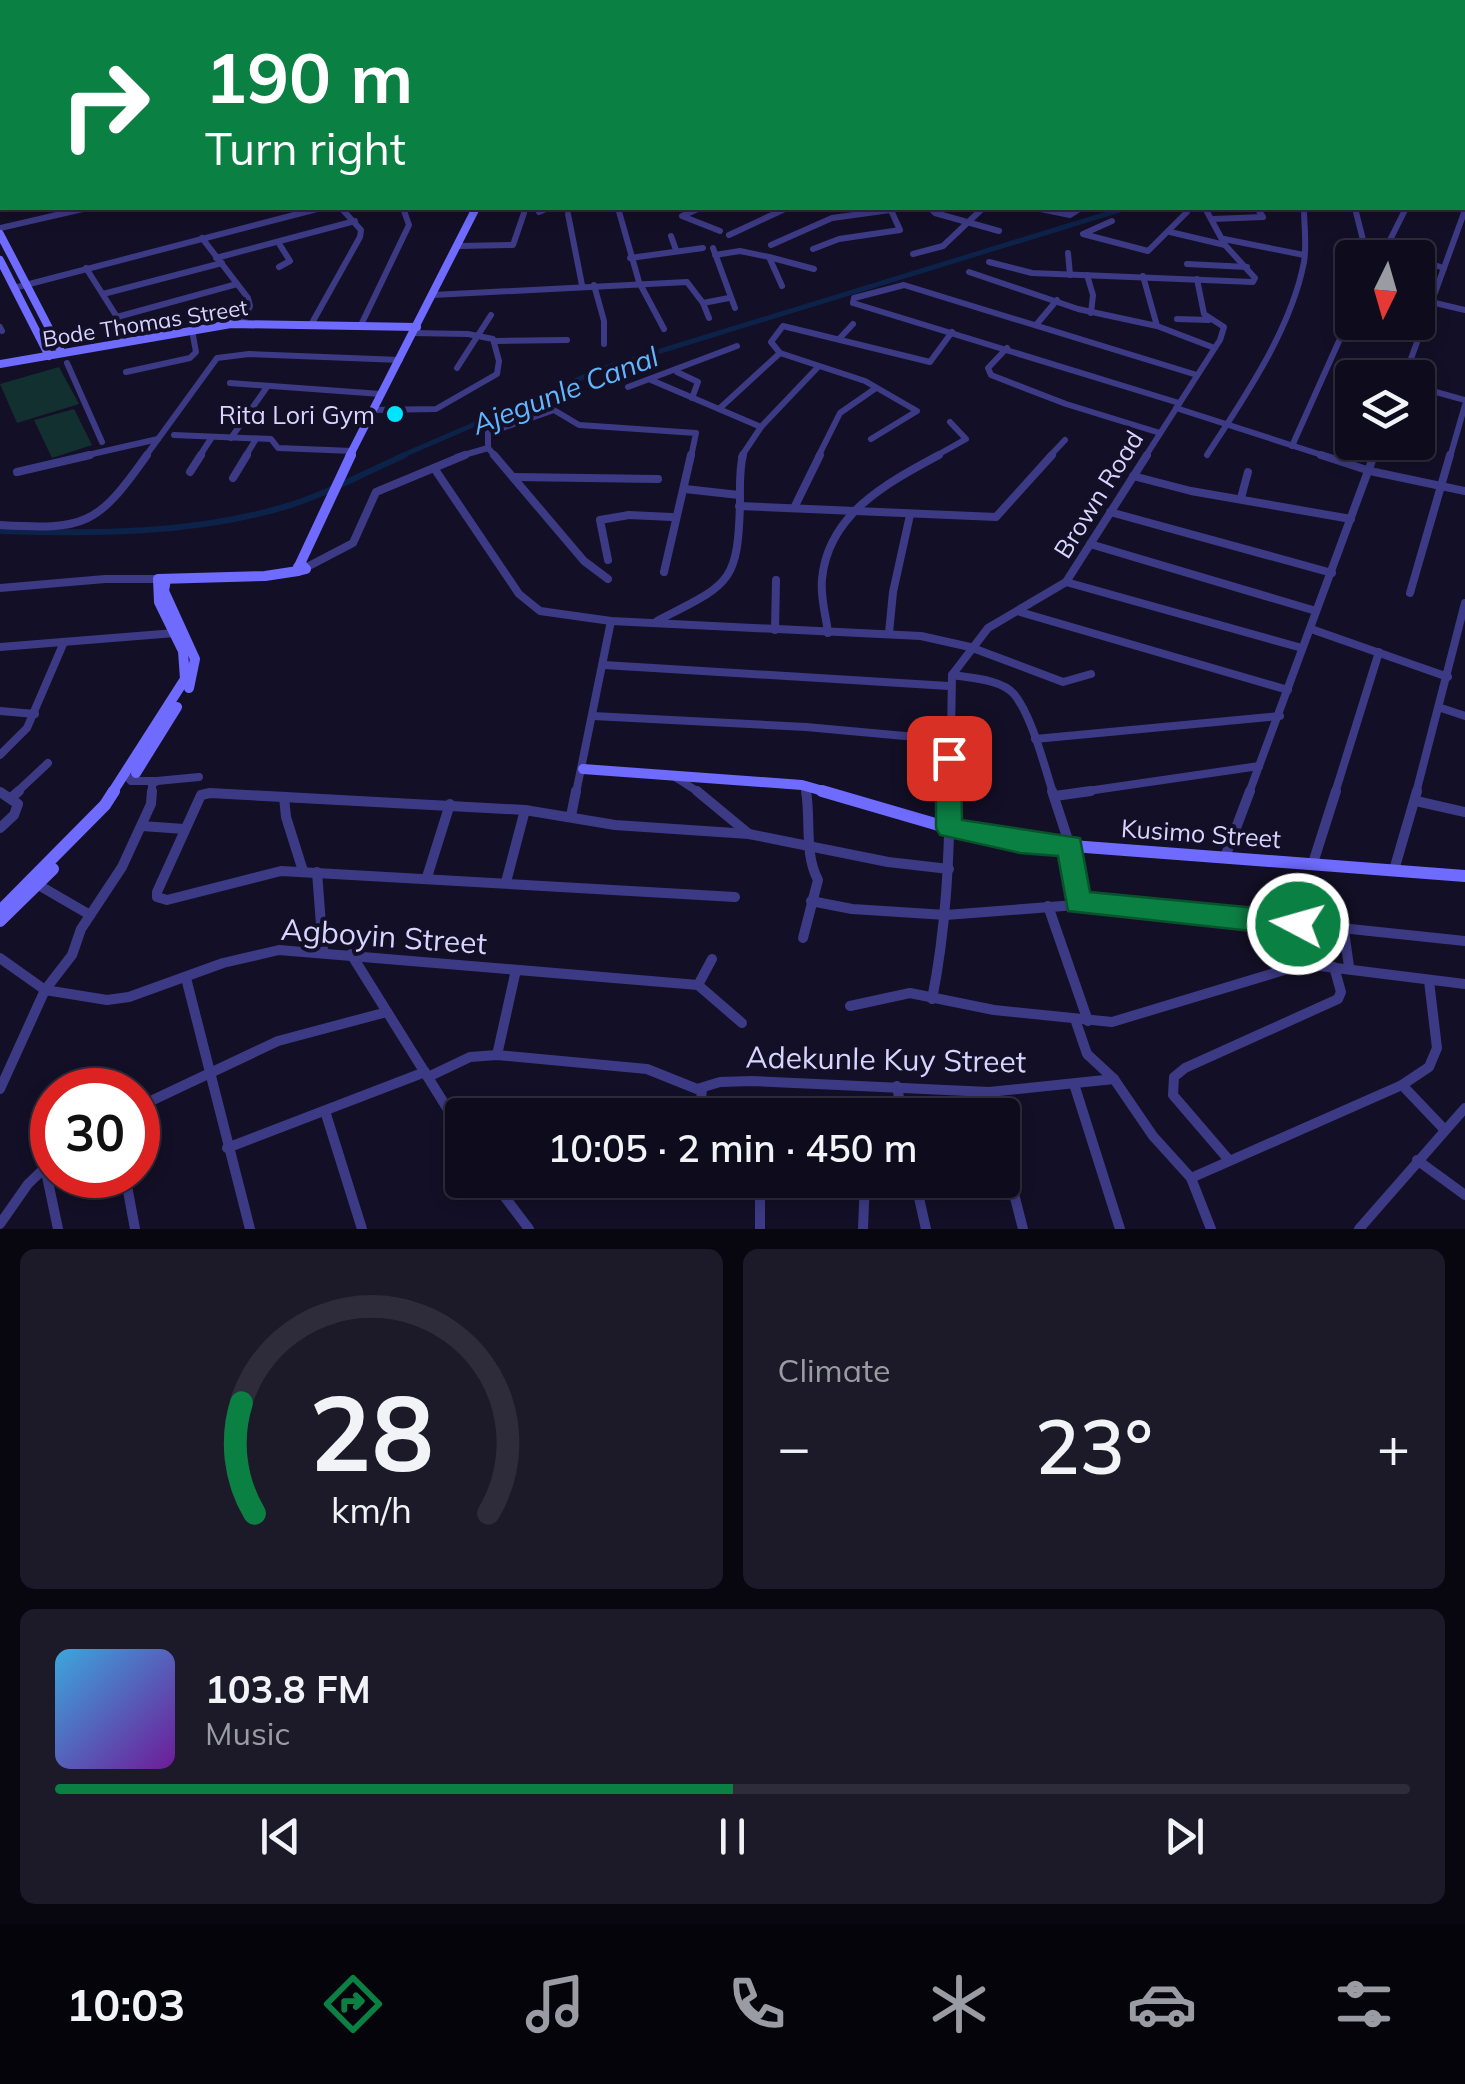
<!DOCTYPE html>
<meta charset="utf-8">
<style>
body{margin:0;font-family:Mulish,sans-serif;background:#1c1929;color:#f1f3f6;height:100vh;display:flex;flex-direction:column;font-size:38px;white-space:nowrap}
*{box-sizing:border-box;margin:0}
p{font-size:32px;color:#9b9ba3}
.icon{flex:none;width:55px;height:55px;fill:none;stroke:currentColor;stroke-width:2;stroke-linecap:round;stroke-linejoin:round}
.map{position:relative;height:1229px;overflow:hidden}
.details{display:flex;flex-direction:column;gap:20px;padding:20px;background:#08060f;flex:1}
.details>*{flex:none}
.banner{position:absolute;left:0px;top:0px;width:1465px;height:210px;box-shadow:0 5px 15px #0003,0 0 0 2px #2e2b3b;background:#0b8043;color:#fff;overflow:hidden}
.needle{width:65px;rotate:185deg}
.tools{position:absolute;left:1335px;top:240px;display:grid;gap:20px}
.tools a{display:grid;place-items:center;width:100px;height:100px;border-radius:10px;background:#0e0b1c;box-shadow:0 5px 15px #0003,0 0 0 2px #2e2b3b;font-size:50px}
.speed{position:absolute;left:30px;top:1068px;display:flex;gap:20px;font-size:50px;font-weight:700;text-align:center}
.speed>*{display:grid;place-content:center;width:130px;height:130px;border-radius:50%;background:#0e0b1c;box-shadow:0 5px 15px #0003,0 0 0 2px #2e2b3b;line-height:1}
.speed .limit{border:15px solid #d22;background:#fff;color:#111}
.pin{position:absolute;display:grid;place-items:center;width:85px;height:85px;color:#fff;margin:-42px;border-radius:20px;box-shadow:0 5px 15px #0006}
.me{position:absolute;width:110px;margin:-55px;rotate:276deg;stroke-linejoin:round;filter:drop-shadow(0 0 8px #0008)}
.turn{display:flex;align-items:center;gap:35px;height:210px;padding:0 40px;font-size:45px}
.turn .icon{width:130px;height:130px;stroke-width:2.5}
.turn b{display:block;font-size:70px;line-height:85px}
.big{font-size:75px;font-weight:600;line-height:1.1}
.details .tile{flex:1;display:flex;flex-direction:column;justify-content:center;gap:15px;min-width:0;padding:0 35px;border-radius:15px;background:#1c1929}
.details .dial{align-items:center;gap:0}
.dial svg{height:260px;overflow:visible;fill:none;stroke:#2e2b3b;stroke-width:7;stroke-linecap:round;text-anchor:middle}
.dial text{fill:#f1f3f6;stroke:none}
.song{display:flex;align-items:center;gap:30px}
.cover{width:120px;height:120px;border-radius:15px;background:linear-gradient(135deg,hsl(200 70% 55%),hsl(280 70% 35%))}
.played{height:10px;border-radius:5px;background:linear-gradient(90deg,#0b8043 50%,#2e2b3b 50%)}
.keys{display:flex;justify-content:space-around;direction:ltr}
.heat{display:flex;justify-content:space-between;align-items:center;font-size:55px;direction:ltr}
.details .tiles{flex:1;display:grid;gap:20px;grid-template-columns:1fr 1fr}
.tile:last-child{grid-column:span 2}
.trip{position:absolute;left:445px;top:1098px;width:575px;height:100px;border-radius:10px;background:#0e0b1c;box-shadow:0 5px 15px #0003,0 0 0 2px #2e2b3b;font-weight:600;line-height:100px;text-align:center}
.tab-bar{display:flex;height:160px;justify-content:space-around;align-items:center;background:#06040b;color:#9b9ba3}
.tab-bar .icon{width:70px;height:70px}
.tab-bar .current{color:#0b8043}
.tab-bar b{font-size:45px;color:#f1f3f6}
.map>svg:first-child{display:block}
</style>
<div class="map">
<svg width="1465" height="1229" viewBox="0 0 1465 1229">
<rect width="100%" height="100%" fill="#130f26"/>
<g fill="#12302f">
<path d="M 59,367 L 79,404 L 17,423 L 0,384 Z"/>
<path d="M 74,409 L 92,445 L 52,458 L 34,420 Z"/>
</g>
<g fill="none" stroke-linecap="round" stroke-linejoin="round">
<g stroke="#0c2248" stroke-width="4">
<path d="M 1265,0 L 1275,2"/>
<path d="M 1462,101 L 1465,108"/>
<path d="M 1462,123 L 1465,117"/>
</g>
<path stroke="#0c2248" stroke-width="5" d="M 399,457 L 602,369 L 1126,208"/>
<path stroke="#0c2248" stroke-width="6" d="M 0,531 C 96,534 191,534 284,507 C 325,495 366,472 405,455"/>
<g stroke="#3d3a85" stroke-width="5">
<path d="M 374,0 L 392,2"/>
<path d="M 716,0 L 720,2"/>
<path d="M 761,0 L 766,2"/>
<path d="M 800,0 L 805,2"/>
<path d="M 864,0 L 874,0"/>
<path d="M 1237,0 L 1254,2"/>
<path d="M 1352,0 L 1362,2"/>
<path d="M 1399,0 L 1411,2"/>
<path d="M 820,2 L 837,0"/>
<path d="M 910,2 L 916,2"/>
<path d="M 1014,2 L 1026,0"/>
<path d="M 1462,61 L 1465,58"/>
</g>
<g stroke="#3d3a85" stroke-width="6">
<path d="M 618,208 L 639,282 L 664,329"/>
<path d="M 700,208 L 682,216 L 720,231"/>
<path d="M 930,208 L 935,213 L 999,231"/>
<path d="M 1036,208 L 1070,215 L 1081,208"/>
<path d="M 1355,208 L 1363,240 L 1378,254"/>
<path d="M 539,212 L 548,208"/>
<path d="M 568,214 L 582,285"/>
<path d="M 1213,219 L 1263,217 L 1257,208"/>
<path d="M 1112,221 L 1083,234 L 1148,251 L 1187,212"/>
<path d="M 0,228 L 87,208"/>
<path d="M 1170,232 L 1225,245"/>
<path d="M 729,235 L 787,208"/>
<path d="M 671,236 L 676,250"/>
<path d="M 202,238 L 248,298 L 250,306 L 243,322"/>
<path d="M 1224,239 L 1304,255"/>
<path d="M 278,242 L 290,261 L 279,267"/>
<path d="M 771,245 L 832,218 L 890,210"/>
<path d="M 459,246 L 513,245 L 524,213"/>
<path d="M 713,248 L 735,308"/>
<path d="M 813,249 L 839,239 L 900,230 L 890,208"/>
<path d="M 1385,250 L 1410,258"/>
<path d="M 1068,253 L 1070,275"/>
<path d="M 913,254 L 943,246 L 983,208"/>
<path d="M 715,255 L 740,251 L 769,257 L 782,286"/>
<path d="M 769,257 L 814,269"/>
<path d="M 216,258 L 355,221"/>
<path d="M 630,258 L 703,248"/>
<path d="M 1376,258 L 1385,250 L 1406,208"/>
<path d="M 1418,260 L 1444,268"/>
<path d="M 989,262 L 1032,273 L 1253,282 L 1255,278 L 1225,245 L 1205,208"/>
<path d="M 1187,264 L 1247,267"/>
<path d="M 86,268 L 117,317 L 122,343"/>
<path d="M 969,272 L 1078,309 L 1157,326 L 1212,347"/>
<path d="M 1087,275 L 1093,295 L 1091,313"/>
<path d="M 1143,276 L 1157,326"/>
<path d="M 594,285 L 604,321 L 604,344"/>
<path d="M 14,288 L 321,208"/>
<path d="M 103,294 L 222,263"/>
<path d="M 433,295 L 687,282 L 703,303 L 729,298"/>
<path d="M 1431,302 L 1465,310"/>
<path d="M 703,303 L 709,318"/>
<path d="M 853,303 L 854,298 L 904,285 L 1197,375"/>
<path d="M 853,303 L 1179,403"/>
<path d="M 117,317 L 237,284"/>
<path d="M 1177,319 L 1209,320"/>
<path d="M 312,323 L 360,237 L 361,230 L 341,208"/>
<path d="M 361,325 L 409,225 L 403,208"/>
<path d="M 1036,325 L 1057,300"/>
<path d="M 0,327 L 2,331"/>
<path d="M 839,339 L 853,324"/>
<path d="M 496,341 L 567,340"/>
<path d="M 1007,348 L 988,368 L 991,375 L 1066,404 L 1160,433"/>
<path d="M 780,353 L 865,381 L 917,411 L 871,439"/>
<path d="M 67,363 L 102,442"/>
<path d="M 457,368 L 491,315"/>
<path d="M 126,372 L 190,358 L 196,352 L 192,330"/>
<path d="M 677,372 L 698,382 L 692,398"/>
<path d="M 1404,378 L 1465,210"/>
<path d="M 651,380 L 761,427"/>
<path d="M 230,383 L 381,394"/>
<path d="M 628,387 L 737,346"/>
<path d="M 1418,387 L 1465,400"/>
<path d="M 1176,408 L 1328,457"/>
<path d="M 719,409 L 780,353 L 771,342 L 783,326 L 930,362 L 952,332"/>
<path d="M 373,410 L 436,409 L 497,374 L 499,361 L 493,339 L 468,334 L 412,333"/>
<path d="M 174,435 L 271,439 L 278,448 L 353,451"/>
<path d="M 231,438 L 267,387"/>
<path d="M 1292,446 L 1352,312"/>
<path d="M 488,448 L 488,433 L 554,410 L 579,425 L 696,433 L 691,457"/>
<path d="M 488,448 L 496,457"/>
<path d="M 1207,455 C 1244,398 1291,330 1304,262 C 1307,244 1304,226 1304,208"/>
<path d="M 79,457 L 158,439"/>
<path d="M 145,457 L 217,358 L 249,354 L 400,360"/>
<path d="M 199,457 L 212,437"/>
<path d="M 245,457 L 256,439"/>
<path d="M 457,457 L 488,448"/>
<path d="M 741,457 L 761,427 L 818,367"/>
<path d="M 818,457 L 840,413 L 876,388"/>
<path d="M 934,457 L 966,439 L 950,422"/>
<path d="M 1049,457 L 1065,440"/>
<path d="M 1145,457 L 1220,340 L 1224,327 L 1204,314 L 1197,279"/>
<path d="M 1373,457 L 1379,442"/>
<path d="M 1450,457 L 1465,405"/>
</g>
<g stroke="#3d3a85" stroke-width="8">
<path d="M 494,455 L 584,561 L 608,579"/>
<path d="M 1321,455 L 1370,471 L 1465,491"/>
<path d="M 434,468 L 519,594 L 540,611 L 611,621 L 921,636 L 970,647 L 1063,682 L 1091,674"/>
<path d="M 17,472 L 90,455"/>
<path d="M 190,472 L 201,455"/>
<path d="M 1133,476 L 1191,491 L 1351,519"/>
<path d="M 514,477 L 658,479"/>
<path d="M 233,478 L 247,455"/>
<path d="M 685,489 L 739,495"/>
<path d="M 1241,498 L 1248,472"/>
<path d="M 739,506 L 996,517 L 1052,455"/>
<path d="M 794,508 L 820,455"/>
<path d="M 1110,512 L 1332,573"/>
<path d="M 0,525 C 85,530 97,526 147,455"/>
<path d="M 1090,544 L 1316,611"/>
<path d="M 608,560 L 600,520 L 629,515 L 672,517"/>
<path d="M 307,567 L 353,543 L 376,492 L 465,455"/>
<path d="M 664,572 L 691,455"/>
<path d="M 1066,582 L 1302,648"/>
<path d="M 0,588 L 105,579 L 158,579"/>
<path d="M 1410,593 L 1450,455"/>
<path d="M 1020,612 L 1288,690"/>
<path d="M 657,621 C 728,584 738,586 740,503 C 740,487 739,470 743,455"/>
<path d="M 1311,629 L 1448,677"/>
<path d="M 775,630 L 776,580"/>
<path d="M 828,633 C 826,615 820,597 822,579 C 828,514 887,483 939,455"/>
<path d="M 889,633 L 893,592 L 910,515"/>
<path d="M 0,647 L 175,633"/>
<path d="M 604,665 L 949,686"/>
<path d="M 952,675 C 970,678 1001,679 1014,694 C 1032,716 1044,765 1053,793"/>
<path d="M 1441,708 L 1465,716"/>
<path d="M 0,711 L 35,714"/>
<path d="M 593,716 L 806,727 L 949,740"/>
<path d="M 1035,739 L 1280,716"/>
<path d="M 0,755 L 27,728 L 64,642"/>
<path d="M 127,776 L 131,781 L 157,781 L 152,784 L 152,793"/>
<path d="M 675,777 L 700,793"/>
<path d="M 157,781 L 199,777"/>
<path d="M 805,788 L 806,793"/>
<path d="M 16,793 L 48,763"/>
<path d="M 209,793 L 215,793"/>
<path d="M 576,793 L 611,621"/>
<path d="M 950,793 L 952,675 L 988,628 L 1066,582 L 1147,455"/>
<path d="M 1074,793 L 1259,766"/>
<path d="M 1249,793 L 1374,455"/>
<path d="M 1335,793 L 1379,652"/>
<path d="M 1416,793 L 1465,603"/>
</g>
<g stroke="#3d3a85" stroke-width="10">
<path d="M 697,791 L 749,834 L 888,862 L 949,869"/>
<path d="M 1052,791 L 1070,846 L 1078,902"/>
<path d="M 0,792 L 18,804 L 14,815 L 0,828"/>
<path d="M 1055,796 L 1091,791"/>
<path d="M 284,797 L 286,817 L 303,871"/>
<path d="M 11,798 L 19,791"/>
<path d="M 1416,801 L 1465,812"/>
<path d="M 571,816 L 576,791"/>
<path d="M 142,826 L 184,829"/>
<path d="M 1225,857 L 1250,791"/>
<path d="M 1313,863 L 1336,791"/>
<path d="M 1394,870 L 1417,791"/>
<path d="M 317,872 L 323,951"/>
<path d="M 427,877 L 450,804"/>
<path d="M 506,882 L 525,810"/>
<path d="M 35,883 L 90,915"/>
<path d="M 735,897 L 281,871 L 167,900 L 157,897 L 157,892 L 201,795 L 210,793 L 525,810 L 615,825 L 749,834"/>
<path d="M 811,901 L 852,909 L 946,915 L 1102,903 L 1465,941"/>
<path d="M 1048,906 L 1088,1021"/>
<path d="M 1344,930 L 1349,967"/>
<path d="M 803,938 L 818,880 C 804,854 811,820 806,791"/>
<path d="M 351,954 L 462,1132"/>
<path d="M 0,958 L 45,990 L 107,1000 L 129,997 L 223,963 L 279,950 L 698,985 L 712,959"/>
<path d="M 186,978 L 250,1229"/>
<path d="M 698,985 L 742,1023"/>
<path d="M 932,999 C 946,930 949,861 950,791"/>
<path d="M 850,1006 L 910,993 L 994,1010 L 1112,1022 L 1304,964 L 1465,984"/>
<path d="M 1075,1019 L 1087,1054 L 1114,1079 L 1153,1136 L 1191,1178 L 1211,1229"/>
<path d="M 497,1055 L 516,970"/>
<path d="M 428,1077 L 470,1057 L 497,1055 L 647,1069 L 697,1089 L 720,1082 L 751,1081 L 989,1092 L 1114,1079"/>
<path d="M 1074,1084 L 1120,1229"/>
<path d="M 1402,1085 L 1443,1128"/>
<path d="M 897,1086 L 902,1115"/>
<path d="M 0,1089 L 45,990 L 72,955 L 81,929 L 122,867 L 151,804 L 152,791"/>
<path d="M 989,1092 L 994,1115"/>
<path d="M 138,1107 L 278,1041 L 387,1012"/>
<path d="M 325,1111 L 362,1229"/>
<path d="M 700,1115 L 702,1088"/>
<path d="M 1002,1147 L 1023,1229"/>
<path d="M 227,1148 L 425,1072"/>
<path d="M 1228,1159 L 1173,1095 L 1174,1077 L 1185,1068 L 1338,999 L 1341,992 L 1334,967"/>
<path d="M 1417,1160 L 1465,1195"/>
<path d="M 45,1167 L 58,1229"/>
<path d="M 125,1175 L 135,1229"/>
<path d="M 1191,1178 L 1402,1085 L 1429,1067 L 1437,1048 L 1429,981"/>
<path d="M 492,1180 L 529,1229"/>
<path d="M 760,1180 L 760,1229"/>
<path d="M 915,1180 L 926,1229"/>
<path d="M 0,1224 L 28,1184 L 52,1161"/>
<path d="M 863,1229 L 865,1180"/>
<path d="M 1359,1229 L 1465,1108"/>
</g>
<g stroke="#6f6bff" stroke-width="6">
<path d="M 674,0 L 678,2"/>
<path d="M 1296,0 L 1303,2"/>
</g>
<g stroke="#6f6bff" stroke-width="8">
<path d="M 0,234 L 62,353"/>
<path d="M 0,260 L 49,356"/>
<path d="M 0,364 L 231,324 L 417,327"/>
<path d="M 349,457 L 476,208"/>
</g>
<g stroke="#6f6bff" stroke-width="10">
<path d="M 302,565 L 306,569 L 298,571 L 298,567 Z"/>
<path d="M 299,566 L 351,455"/>
<path d="M 166,579 L 164,591 L 195,659 L 189,688"/>
<path d="M 583,769 L 802,785 L 830,793"/>
<path d="M 136,773 L 177,707"/>
<path d="M 112,793 L 185,679 L 183,651 L 159,602 L 158,579 L 265,576 L 298,571"/>
</g>
<g stroke="#6f6bff" stroke-width="12">
<path d="M 822,791 L 949,828 L 1020,842 L 1465,876"/>
<path d="M 0,911 L 105,805 L 114,791"/>
<path d="M 0,921 L 53,869"/>
</g>
<g stroke="#c25bff" stroke-width="6">
<path d="M 934,2 L 945,0"/>
<path d="M 993,2 L 1004,0"/>
</g>
<g fill="#ff4fa3" fill-rule="evenodd">
<path d="M 957,0 L 951,2 L 939,2 L 942,0 Z"/>
<rect x="0" y="13" width="2" height="4"/>
</g>
<g stroke="#00e5ff" stroke-width="5">
<path id="rail" d="M 960,2 L 971,0"/>
</g>
<use href="#rail" stroke="#130f26" stroke-width="2.5" stroke-dasharray="5" stroke-linecap="butt"/>
</g>
<path fill="#0b8043" stroke="#07532c" stroke-width="2.5" d="M 949,749 L 958,752 L 961,758 L 962,820 L 1080,838 L 1090,892 L 1298,912 L 1308,915 L 1312,924 L 1308,932 L 1298,936 L 1068,911 L 1058,856 L 1020,853 L 940,835 L 936,828 L 936,758 L 940,752 Z"/>
<circle fill="#00e5ff" stroke="#130f26" stroke-width="4" cx="395" cy="414" r="10"/>
<g text-anchor="middle" dominant-baseline="central" stroke-width="8" stroke-linejoin="round" paint-order="stroke">
<g font-size="22" fill="#d9d4ff" stroke="#130f26">
<text transform="translate(145 323) rotate(-9)">Bode Thomas Street</text>
</g>
<g font-size="25" fill="#d9d4ff" stroke="#130f26" text-anchor="end">
<text x="375" y="414">Rita Lori Gym</text>
</g>
<g font-size="25" fill="#d9d4ff" stroke="#130f26">
<text transform="translate(1098 494) rotate(-58)">Brown Road</text>
<text transform="translate(1201 833) rotate(4)">Kusimo Street</text>
</g>
<g font-size="28" font-style="italic" fill="#62b6ff" stroke="#130f26">
<text transform="translate(565 390) rotate(-21)">Ajegunle Canal</text>
</g>
<g font-size="30" fill="#d9d4ff" stroke="#130f26">
<text transform="translate(384 936) rotate(4)">Agboyin Street</text>
<text transform="translate(886 1059) rotate(1)">Adekunle Kuy Street</text>
</g>
</g>
</svg>
<div class="tools">
<a><svg class="needle" viewBox="-14 -14 28 28"><path d="M0-13l5 13h-10z" fill="#e53935"/><path d="M0 13l5-13h-10z" fill="#9b9ba3"/></svg></a>
<a><svg class="icon" aria-label="layers" viewBox="0 0 24 24"><path d="M12 4l9 5-9 5-9-5zM3 14l9 5 9-5"/></svg></a>
</div>
<div class="speed"><div class="limit">30</div></div>
<div class="pin" style="left:949px;top:758px;background:#d93025"><svg class="icon" aria-label="arrive" viewBox="0 0 24 24"><path d="M6 21V4h12l-3 4 3 4H6"/></svg></div>
<svg class="me" style="left:1298px;top:924px" viewBox="-20 -20 40 40"><circle r="17" fill="#0b8043" stroke="#fff" stroke-width="3"/><path d="M0-11L8 9 0 5-8 9z" fill="#fff"/></svg>
<div class="trip">10:05 · 2 min · 450 m</div>
<div class="banner">
<div class="turn"><svg class="icon" aria-label="right" viewBox="0 0 24 24"><path d="M7 20v-9h11M14 6l5 5-5 5"/></svg><div><b>190 m</b>Turn right</div></div>
</div>
</div>
<section class="details">
<div class="tiles">
<div class="tile dial"><svg viewBox="0 0 100 80">
<path d="M14 69A42 42 0 1 1 86 69"/>
<path d="M14 69A42 42 0 0 1 10 35" stroke="#0b8043"/>
<text x="50" y="56" font-size="32" font-weight="700">28</text>
<text x="50" y="72" font-size="11">km/h</text>
</svg></div>
<div class="tile"><p>Climate</p>
<div class="heat"><a>−</a><b class="big">23°</b><a>+</a></div>
</div>
<div class="tile">
<div class="song"><i class="cover"></i><div><b>103.8 FM</b><p>Music</p></div></div>
<div class="played"></div>
<div class="keys"><svg class="icon" aria-label="previous" viewBox="0 0 24 24"><path d="M18 5L8 12l10 7zM5 5v14"/></svg><svg class="icon" aria-label="pause" viewBox="0 0 24 24"><path d="M8 5v14M16 5v14"/></svg><svg class="icon" aria-label="next" viewBox="0 0 24 24"><path d="M6 5l10 7-10 7zM19 5v14"/></svg></div>
</div>
</div>
</section>
<nav class="tab-bar">
<b>10:03</b>
<svg class="icon current" aria-label="directions" viewBox="0 0 24 24"><path d="M12 3l9 9-9 9-9-9zM9 14v-3h6M13 9l2 2-2 2"/></svg>
<svg class="icon" aria-label="music" viewBox="0 0 24 24"><path d="M9 18V5l10-2v13"/><circle cx="6" cy="18" r="3"/><circle cx="16" cy="16" r="3"/></svg>
<svg class="icon" aria-label="phone" viewBox="0 0 24 24"><path d="M5 4h4l2 5-3 2q2 4 5 5l2-3 5 2v4C11 20 4 13 5 4z"/></svg>
<svg class="icon" aria-label="climate" viewBox="0 0 24 24"><path d="M12 3v18M4 7l16 10M4 17L20 7"/></svg>
<svg class="icon" aria-label="car" viewBox="0 0 24 24"><path d="M5 17H2v-5l4-1 3-4h7l3 4 3 1v5h-3M9 17h6M6 11h13"/><circle cx="7" cy="17" r="2"/><circle cx="17" cy="17" r="2"/></svg>
<svg class="icon" aria-label="filters" viewBox="0 0 24 24"><path d="M4 7h16M4 17h16"/><circle cx="9" cy="7" r="2"/><circle cx="15" cy="17" r="2"/></svg>
</nav>
